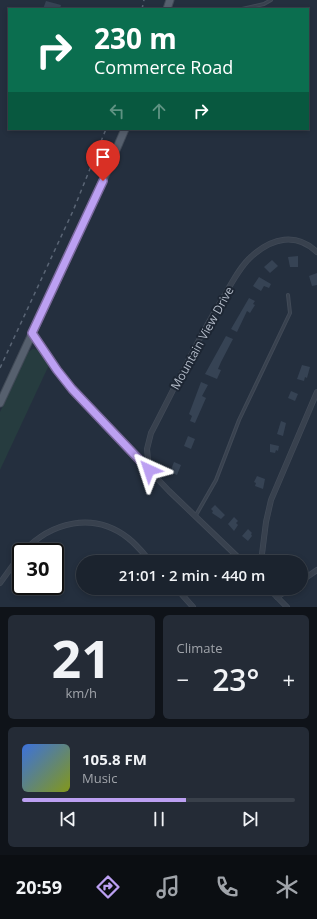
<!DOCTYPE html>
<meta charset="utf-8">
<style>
body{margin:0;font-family:"Open Sans",sans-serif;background:#242b36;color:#f1f3f6;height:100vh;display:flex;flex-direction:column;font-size:15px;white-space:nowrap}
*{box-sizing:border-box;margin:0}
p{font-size:13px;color:#a0a4aa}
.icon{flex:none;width:22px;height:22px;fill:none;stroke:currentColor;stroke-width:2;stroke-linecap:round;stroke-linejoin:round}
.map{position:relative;height:607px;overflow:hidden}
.sheet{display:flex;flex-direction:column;gap:8px;padding:8px;background:#0f1319;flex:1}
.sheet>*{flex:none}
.banner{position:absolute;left:8px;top:8px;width:301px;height:122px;border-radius:0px;box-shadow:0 2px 6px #0003,0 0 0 1px #39404a;background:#0b6e4f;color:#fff;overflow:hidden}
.speed{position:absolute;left:12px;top:543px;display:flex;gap:8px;font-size:20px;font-weight:700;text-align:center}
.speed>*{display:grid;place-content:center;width:52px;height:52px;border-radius:50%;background:#1b232e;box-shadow:0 2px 6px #0003,0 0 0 1px #39404a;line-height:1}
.speed .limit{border:2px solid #111;border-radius:6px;background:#fff;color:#111}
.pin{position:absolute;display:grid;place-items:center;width:34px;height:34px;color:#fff;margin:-41px -17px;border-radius:50% 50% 50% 0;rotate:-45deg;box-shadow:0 0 4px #0007}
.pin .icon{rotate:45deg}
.me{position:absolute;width:44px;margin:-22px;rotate:318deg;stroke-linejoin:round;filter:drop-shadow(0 0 3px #0008)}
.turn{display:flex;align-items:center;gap:14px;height:84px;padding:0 20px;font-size:18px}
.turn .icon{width:52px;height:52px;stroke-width:2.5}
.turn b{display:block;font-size:28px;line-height:34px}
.lanes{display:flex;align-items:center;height:38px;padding:0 20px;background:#0003;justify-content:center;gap:20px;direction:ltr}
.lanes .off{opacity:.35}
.big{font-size:30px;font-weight:600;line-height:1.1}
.sheet .tile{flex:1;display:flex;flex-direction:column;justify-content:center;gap:6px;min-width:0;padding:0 14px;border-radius:6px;background:#242b36}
.sheet .dial{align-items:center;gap:0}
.dial b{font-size:52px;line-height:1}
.song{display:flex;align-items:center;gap:12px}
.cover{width:48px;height:48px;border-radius:6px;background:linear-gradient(135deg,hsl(220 70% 55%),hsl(70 70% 35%))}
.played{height:4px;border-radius:2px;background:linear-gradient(90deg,#bca0f2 60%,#39404a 60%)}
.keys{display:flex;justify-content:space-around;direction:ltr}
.heat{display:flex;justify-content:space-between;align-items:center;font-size:22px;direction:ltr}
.sheet .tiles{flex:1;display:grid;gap:8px;grid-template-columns:1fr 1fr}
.tile:last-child{grid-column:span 2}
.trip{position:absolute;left:76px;top:555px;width:232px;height:40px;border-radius:20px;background:#1b232e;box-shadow:0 2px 6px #0003,0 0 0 1px #39404a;font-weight:600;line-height:40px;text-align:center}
.tabs{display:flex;height:64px;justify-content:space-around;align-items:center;background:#0b0e12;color:#a0a4aa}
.tabs .icon{width:28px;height:28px}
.tabs .on{color:#bca0f2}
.tabs b{font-size:18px;color:#f1f3f6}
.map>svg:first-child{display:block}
</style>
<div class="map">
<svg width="317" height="607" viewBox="0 0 317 607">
<rect width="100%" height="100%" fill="#242f3e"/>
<path fill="#263c3f" d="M 33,349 L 39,350 L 49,365 L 0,470 L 0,412 L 28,352 Z"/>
<g fill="#364354">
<path d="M 46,1 L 61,5 L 60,9 L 43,9 Z"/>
<path d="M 298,256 L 298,267 L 290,267 L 288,257 Z"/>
<path d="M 272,260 L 278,266 L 270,273 L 264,267 Z"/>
<path d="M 317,273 L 317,285 L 312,286 L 309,276 Z"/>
<path d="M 259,277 L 271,284 L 269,288 L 264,286 L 261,291 L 253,286 Z"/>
<path d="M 249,298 L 255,301 L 253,304 L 255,305 L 250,313 L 247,311 L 237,332 L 231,329 Z"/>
<path d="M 226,336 L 233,339 L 221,362 L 218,369 L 221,370 L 217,379 L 205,374 Z"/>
<path d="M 302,365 L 310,367 L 307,378 L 305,377 L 304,381 L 297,379 Z"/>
<path d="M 201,382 L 208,385 L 202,396 L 206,398 L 195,423 L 190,421 L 192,416 L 189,414 Z"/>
<path d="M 291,391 L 298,394 L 295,401 L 288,398 Z"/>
<path d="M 281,421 L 286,423 L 283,436 L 277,434 Z"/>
<path d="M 188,436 L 195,439 L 191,449 L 184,446 Z"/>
<path d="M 270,444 L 279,446 L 278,451 L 276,450 L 275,453 L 270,452 Z"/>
<path d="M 174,462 L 181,465 L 177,475 L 170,472 Z"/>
<path d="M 257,476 L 265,479 L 263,489 L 255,486 L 256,483 L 254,482 Z"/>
<path d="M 215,505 L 225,515 L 221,519 L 212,513 L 213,511 L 211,509 Z"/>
<path d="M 234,517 L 238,521 L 236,523 L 238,525 L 234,531 L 228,524 Z"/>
<path d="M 248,529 L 252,533 L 251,534 L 252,536 L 248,541 L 242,536 Z"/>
</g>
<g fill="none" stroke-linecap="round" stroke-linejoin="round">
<g stroke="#414a57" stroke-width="4">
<g id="service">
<path d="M 242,9 L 264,4 L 271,0"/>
<path d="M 196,515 L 216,480 L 239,420 L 290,313 L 288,295"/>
</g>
</g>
<g stroke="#414a57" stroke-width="6">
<g id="minor">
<path d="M 32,333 L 57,371 L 72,389 L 169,491 L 243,562"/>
<path d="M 149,470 L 147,449 L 151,433 C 175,387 197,340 224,296 C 232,283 240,266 252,256 C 272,238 296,232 317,252"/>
<path d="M 23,552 C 51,522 93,511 128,538 C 137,545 144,554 151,562"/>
<path d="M 261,562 L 266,522 L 271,500 L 317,392"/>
<path d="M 301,581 L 317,570"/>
<path d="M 0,583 L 21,554"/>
<path d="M 176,588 L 193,607"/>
<path d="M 268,588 L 287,607"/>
<path d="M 277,597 L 291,588"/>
</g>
</g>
<g stroke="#414a57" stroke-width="9">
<g id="primary">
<path d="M 167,9 L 170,0"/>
<path d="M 0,403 L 101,185 L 125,129"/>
</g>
</g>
<use href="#service" stroke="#38414e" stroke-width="2"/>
<use href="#minor" stroke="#38414e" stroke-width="4.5"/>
<use href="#primary" stroke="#56606e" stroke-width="7"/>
<g stroke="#5a6575" stroke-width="1.5" stroke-dasharray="4 4" stroke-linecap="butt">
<path d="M 142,9 L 144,0"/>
<path d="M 0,368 L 73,211 L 106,129"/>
</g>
</g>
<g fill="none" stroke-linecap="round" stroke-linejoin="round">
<g stroke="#7a689d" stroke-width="10">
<path id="route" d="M 103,181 L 32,333 L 57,370 L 72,389 L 149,470"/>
</g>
<use href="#route" stroke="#bca0f2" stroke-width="7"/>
</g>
<g text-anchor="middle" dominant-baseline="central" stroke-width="4" stroke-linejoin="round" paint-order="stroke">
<g font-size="12" fill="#b4bcc9" stroke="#1d2633">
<text transform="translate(202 338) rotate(-61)">Mountain View Drive</text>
</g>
</g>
</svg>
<div class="speed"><div class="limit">30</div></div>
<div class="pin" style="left:103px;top:181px;background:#d93025"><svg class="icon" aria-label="arrive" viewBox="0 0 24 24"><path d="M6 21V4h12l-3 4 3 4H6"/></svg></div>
<svg class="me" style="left:149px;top:470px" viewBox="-20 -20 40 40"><path d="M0-17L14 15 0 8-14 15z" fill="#bca0f2" stroke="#fff" stroke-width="4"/></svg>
<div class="trip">21:01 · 2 min · 440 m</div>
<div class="banner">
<div class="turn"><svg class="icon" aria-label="right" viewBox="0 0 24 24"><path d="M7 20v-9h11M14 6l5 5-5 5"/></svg><div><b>230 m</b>Commerce Road</div></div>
<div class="lanes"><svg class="icon off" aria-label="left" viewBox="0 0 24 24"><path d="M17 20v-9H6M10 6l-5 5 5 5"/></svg><svg class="icon off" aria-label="ahead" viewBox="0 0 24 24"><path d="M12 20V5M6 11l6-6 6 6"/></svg><svg class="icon" aria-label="right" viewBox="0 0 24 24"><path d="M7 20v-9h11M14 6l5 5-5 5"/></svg></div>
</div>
</div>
<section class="sheet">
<div class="tiles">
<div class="tile dial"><b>21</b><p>km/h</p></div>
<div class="tile"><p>Climate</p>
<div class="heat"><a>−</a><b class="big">23°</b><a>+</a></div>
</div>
<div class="tile">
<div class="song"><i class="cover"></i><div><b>105.8 FM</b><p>Music</p></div></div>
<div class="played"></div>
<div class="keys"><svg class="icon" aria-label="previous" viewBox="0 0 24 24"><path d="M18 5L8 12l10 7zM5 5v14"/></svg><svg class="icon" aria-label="pause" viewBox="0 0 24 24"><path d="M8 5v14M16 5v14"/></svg><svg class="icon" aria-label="next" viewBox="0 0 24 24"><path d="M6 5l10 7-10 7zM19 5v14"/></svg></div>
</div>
</div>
</section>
<nav class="tabs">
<b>20:59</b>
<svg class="icon on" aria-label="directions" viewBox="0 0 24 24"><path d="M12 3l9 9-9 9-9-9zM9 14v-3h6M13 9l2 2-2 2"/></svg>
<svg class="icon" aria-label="music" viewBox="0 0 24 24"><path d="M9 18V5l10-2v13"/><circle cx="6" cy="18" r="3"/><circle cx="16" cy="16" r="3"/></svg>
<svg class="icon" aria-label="phone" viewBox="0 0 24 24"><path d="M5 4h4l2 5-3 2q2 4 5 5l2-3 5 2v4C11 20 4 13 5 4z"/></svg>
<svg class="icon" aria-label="climate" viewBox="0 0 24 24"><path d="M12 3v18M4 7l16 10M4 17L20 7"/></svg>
</nav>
